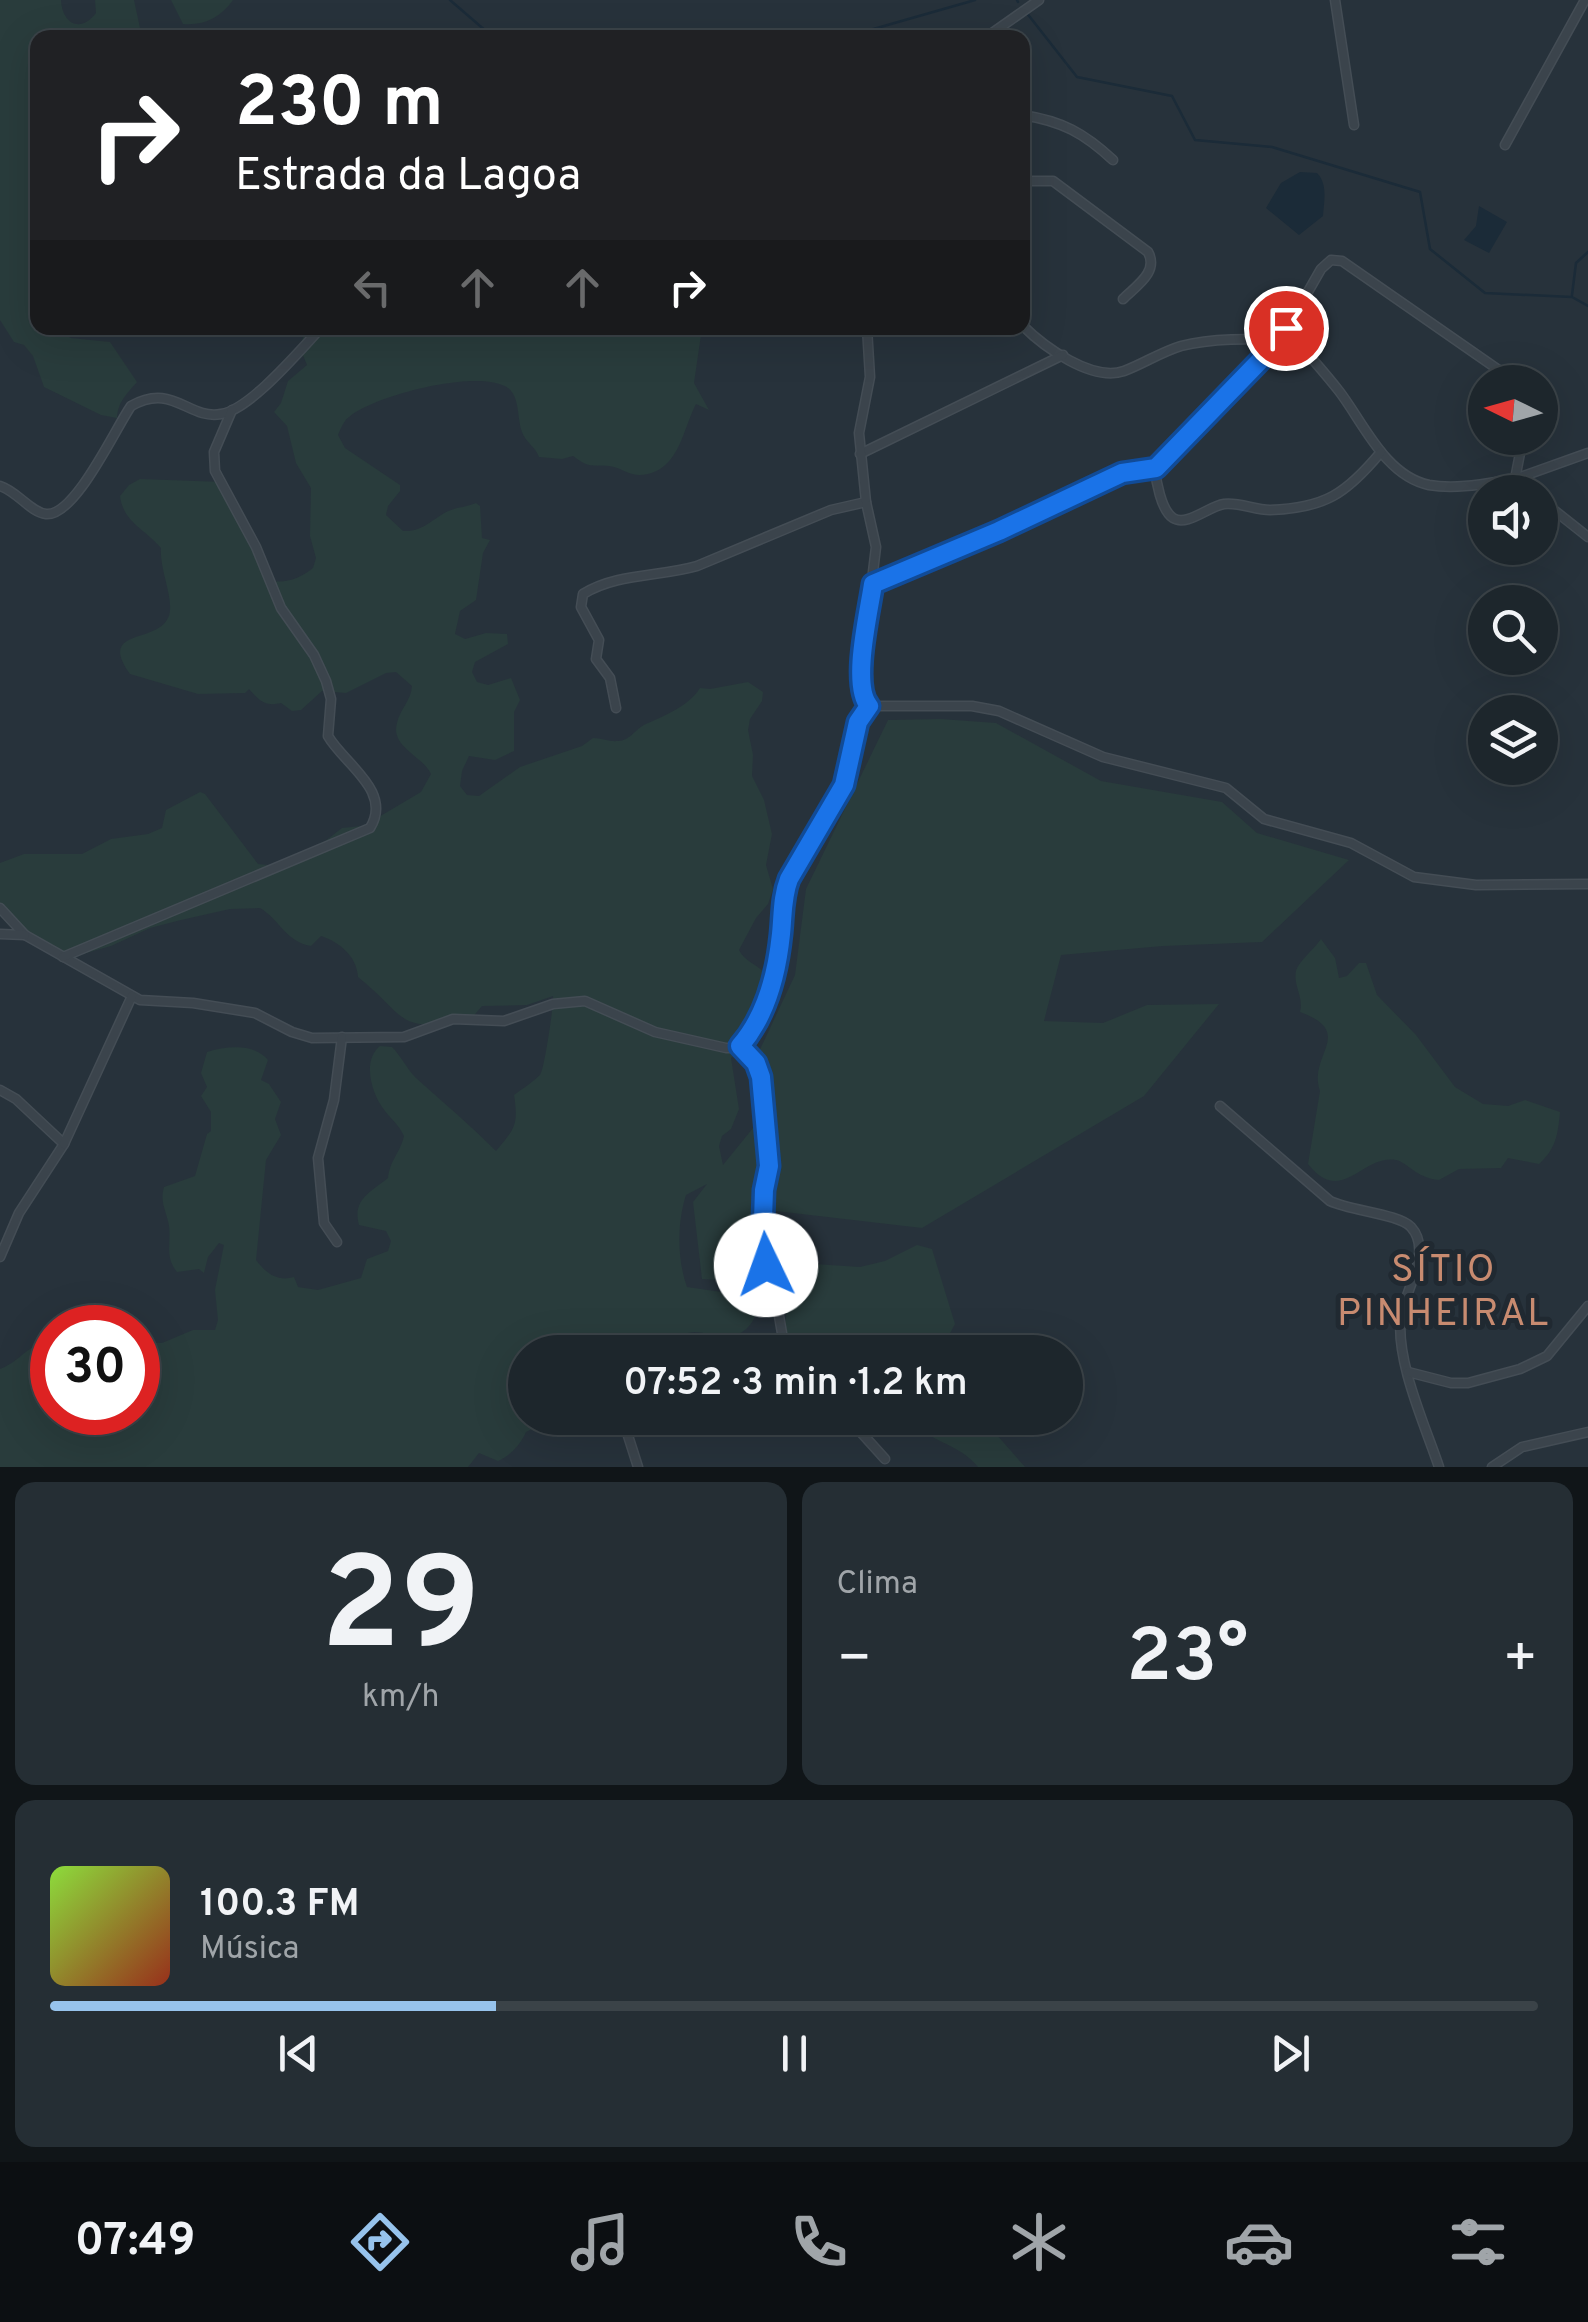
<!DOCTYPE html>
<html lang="pt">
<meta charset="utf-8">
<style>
body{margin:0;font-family:Overpass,sans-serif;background:#252e34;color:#f1f3f6;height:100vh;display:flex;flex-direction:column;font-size:38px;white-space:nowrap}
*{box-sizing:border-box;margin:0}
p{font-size:32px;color:#a0a5a9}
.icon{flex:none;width:55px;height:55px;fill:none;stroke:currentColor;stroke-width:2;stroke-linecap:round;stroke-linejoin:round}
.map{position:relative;height:1467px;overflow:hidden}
.panel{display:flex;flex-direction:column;gap:15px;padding:15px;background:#101518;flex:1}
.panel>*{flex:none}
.banner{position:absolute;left:30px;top:30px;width:1000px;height:305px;border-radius:20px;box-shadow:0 10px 40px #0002,0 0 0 2px #3b4348;background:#202124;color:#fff;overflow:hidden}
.needle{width:65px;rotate:275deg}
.fabs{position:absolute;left:1468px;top:365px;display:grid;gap:20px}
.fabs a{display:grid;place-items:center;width:90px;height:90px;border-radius:50%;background:#1d262c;box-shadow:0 10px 40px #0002,0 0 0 2px #3b4348;font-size:50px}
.speed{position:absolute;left:30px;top:1305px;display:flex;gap:20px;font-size:50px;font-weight:700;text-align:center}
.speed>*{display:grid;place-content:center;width:130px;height:130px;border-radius:50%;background:#1d262c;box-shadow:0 10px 40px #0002,0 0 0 2px #3b4348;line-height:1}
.speed .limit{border:15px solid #d22;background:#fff;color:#111}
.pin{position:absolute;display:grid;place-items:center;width:85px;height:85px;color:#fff;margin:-42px;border:5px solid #fff;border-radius:50%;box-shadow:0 2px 10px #0007}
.me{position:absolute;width:110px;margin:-55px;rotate:357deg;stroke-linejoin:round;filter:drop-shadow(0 0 8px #0008)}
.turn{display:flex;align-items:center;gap:35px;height:210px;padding:0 40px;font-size:45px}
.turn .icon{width:130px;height:130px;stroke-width:2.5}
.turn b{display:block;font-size:70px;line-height:85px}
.lanes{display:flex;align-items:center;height:95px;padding:0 40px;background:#0003;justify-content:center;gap:50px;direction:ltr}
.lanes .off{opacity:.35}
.big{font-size:75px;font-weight:600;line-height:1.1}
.panel .card{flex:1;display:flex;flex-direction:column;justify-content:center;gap:15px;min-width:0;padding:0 35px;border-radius:20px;background:#252e34}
.panel .dial{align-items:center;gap:0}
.dial b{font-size:130px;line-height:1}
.song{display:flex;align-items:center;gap:30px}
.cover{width:120px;height:120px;border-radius:15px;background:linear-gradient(135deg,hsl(90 70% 55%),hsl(10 70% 35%))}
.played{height:10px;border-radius:5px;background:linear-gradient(90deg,#97c3ec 30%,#3b4348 30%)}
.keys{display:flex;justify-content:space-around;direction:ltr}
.heat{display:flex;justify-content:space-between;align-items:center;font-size:55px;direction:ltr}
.panel .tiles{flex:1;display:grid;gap:15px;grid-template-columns:1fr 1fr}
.card:last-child{grid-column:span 2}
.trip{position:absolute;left:508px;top:1335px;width:575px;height:100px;border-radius:50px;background:#1d262c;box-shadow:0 10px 40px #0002,0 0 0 2px #3b4348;font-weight:600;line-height:100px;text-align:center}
.menu{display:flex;height:160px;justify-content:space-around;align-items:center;background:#0c0f12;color:#a0a5a9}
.menu .icon{width:70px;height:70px}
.menu .on{color:#97c3ec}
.menu b{font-size:45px;color:#f1f3f6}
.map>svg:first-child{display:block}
</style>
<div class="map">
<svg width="1588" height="1467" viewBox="0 0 1588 1467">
<rect width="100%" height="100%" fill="#27323b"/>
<g fill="#293c3c">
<path d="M 0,0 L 61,0 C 62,23 80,34 96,13 L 95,0 L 134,0 L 140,28 L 147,37 L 38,38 L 38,328 L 50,328 L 71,338 L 110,342 L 137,382 C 127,394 118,401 117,418 L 101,415 L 44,387 L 33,356 L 24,345 L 14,342 L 0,320 Z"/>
<path d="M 171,0 L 233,0 C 221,17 204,26 183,24 Z"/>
<path d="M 309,328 L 702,328 L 694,383 L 709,410 L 696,404 C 682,431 679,473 640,475 C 628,475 620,467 609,466 C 591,465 589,468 573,456 L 562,459 L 539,457 C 535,446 526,443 522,432 C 517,418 520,397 508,388 C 481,367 364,397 345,421 C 342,425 340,430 338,435 L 345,448 L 400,485 L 400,491 L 388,506 L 386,515 L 403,531 C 425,532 433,517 451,510 C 458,507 467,507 476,503 L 480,506 L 482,538 L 490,540 L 483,553 L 476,600 L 460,611 L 455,634 L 465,639 L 486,633 L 507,634 L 508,644 L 475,662 L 472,672 L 477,682 L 488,685 L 511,678 L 520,700 L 514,712 L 514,751 L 495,760 L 469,756 L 462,771 L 460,786 L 467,795 L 479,796 L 520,767 L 582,746 L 593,738 C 601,738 610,742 618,741 C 630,741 636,728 646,724 C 664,716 689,706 700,688 L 710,689 L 748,682 L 763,692 L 762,701 L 750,719 L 748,730 L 753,755 L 752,776 L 764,800 L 772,834 L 766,865 L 773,889 L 768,904 L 756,918 L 739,950 C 747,966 767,965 770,986 L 745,1045 L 731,1058 L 739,1109 L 731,1129 L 722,1136 L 719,1146 L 723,1165 L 753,1128 L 755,1060 L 795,975 L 806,889 L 888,720 L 941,719 L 996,723 L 1101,781 L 1222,802 L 1257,833 L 1349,860 L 1262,942 L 1163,946 L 1061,955 L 1044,1021 L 1103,1023 L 1147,1005 L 1219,1004 L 1144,1096 L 922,1228 L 767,1210 L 771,1283 L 702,1279 L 693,1202 L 707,1184 L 686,1195 C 677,1223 677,1259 687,1287 L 749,1296 L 757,1303 C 759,1318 745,1336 728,1337 C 709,1338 699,1326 680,1336 L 686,1352 L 525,1352 L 525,1418 L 555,1418 L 526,1432 C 521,1444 510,1456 498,1461 L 479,1453 L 468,1467 L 0,1467 L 0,1369 C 21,1362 29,1341 52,1343 L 52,1412 L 138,1412 L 138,1341 L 162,1343 L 193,1330 L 215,1330 L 218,1320 L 215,1290 L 224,1245 L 219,1243 L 208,1257 L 204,1273 L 199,1269 L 177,1272 C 163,1255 173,1240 168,1221 C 165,1208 160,1201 164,1187 L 195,1176 L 207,1134 L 211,1131 L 211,1112 L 201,1096 L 207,1087 L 201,1073 L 207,1052 C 227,1046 254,1043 268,1060 L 261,1080 L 269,1084 L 281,1102 L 275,1119 L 281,1135 L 266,1160 L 256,1260 C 266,1273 277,1282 294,1277 L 298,1287 L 318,1290 L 361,1278 L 367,1259 L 388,1251 L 391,1241 L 386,1231 L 359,1225 C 352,1199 371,1192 388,1178 C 390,1160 400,1153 404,1136 C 399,1125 392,1120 385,1111 C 371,1094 362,1060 380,1046 L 392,1047 C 401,1056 407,1069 416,1078 C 444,1103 471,1126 496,1151 C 514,1129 519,1126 514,1095 C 522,1089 533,1082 540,1075 C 544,1071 554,1005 553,996 L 527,1005 L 482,1006 L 470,1020 C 394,1032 411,1020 358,977 C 357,957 340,942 321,936 L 311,946 C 286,942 280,920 260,908 L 230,909 L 181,920 L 150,928 L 111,946 L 62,960 L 33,942 L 0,909 L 0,863 L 24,854 L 82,854 L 111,839 L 148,834 L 162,828 L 166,810 L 200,792 L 205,794 L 258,864 L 278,866 L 289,857 L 324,842 L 342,828 L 362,826 L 372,821 L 421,792 L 431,774 C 423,756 390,747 397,723 C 400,709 411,701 412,686 L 396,672 L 386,673 L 346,693 L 322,691 L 301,710 L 292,711 L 281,703 C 265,707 259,700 249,689 L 245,693 L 198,694 L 130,674 C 97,628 156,644 168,618 C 176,602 159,570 161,548 C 145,529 123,522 120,496 L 129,485 L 140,479 L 223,482 L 253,546 L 264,579 C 282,585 298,580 313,568 L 316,558 L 310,536 L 311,488 L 296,463 L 287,426 L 274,412 L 281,403 L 288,381 L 307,365 C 300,348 297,345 309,328 Z"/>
<path d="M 1321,939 L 1335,958 L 1339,978 L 1347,976 L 1359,963 L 1366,963 L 1377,995 L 1416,1035 L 1455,1087 L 1483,1104 L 1508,1106 L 1525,1100 L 1560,1112 C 1558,1134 1556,1149 1539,1164 L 1508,1158 L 1501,1168 L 1459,1169 L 1439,1180 C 1416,1178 1407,1162 1396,1160 C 1362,1154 1342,1207 1308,1164 L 1320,1091 C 1307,1055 1357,1033 1300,1012 C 1304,997 1293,986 1296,971 C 1299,961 1315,948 1321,939 Z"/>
<path d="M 917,1245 L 932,1249 L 955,1324 L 940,1352 L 785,1352 L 782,1343 L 787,1310 L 784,1262 L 860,1267 L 885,1261 Z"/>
<path d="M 910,1418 L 982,1418 L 1025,1467 L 978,1467 C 959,1443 927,1442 910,1418 Z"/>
</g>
<g fill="#1b2b38">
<path d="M 1300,172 L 1317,173 C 1328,184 1324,201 1323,216 L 1299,235 L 1266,208 L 1281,183 Z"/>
<path d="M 1479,206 L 1507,222 L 1489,253 L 1464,240 L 1476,226 Z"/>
</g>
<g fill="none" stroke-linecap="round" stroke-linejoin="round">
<g stroke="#1b2b38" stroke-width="2.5">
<path d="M 450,0 L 494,38"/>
<path d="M 1017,0 L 1018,2"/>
<path d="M 1026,12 L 1077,77 L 1172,96 L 1195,140 L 1272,147 L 1420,192 L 1430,249 L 1485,293 L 1572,297 L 1588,306"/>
<path d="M 842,38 L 975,0"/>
<path d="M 1572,295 L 1576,263 L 1588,252"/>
</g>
<g stroke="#444d55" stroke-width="11">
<g id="minor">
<path d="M 1335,0 L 1354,125"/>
<path d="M 985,38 L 1039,0"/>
<path d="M 1022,115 C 1062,121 1084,133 1113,160"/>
<path d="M 1505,145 L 1585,0"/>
<path d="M 1022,181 L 1053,181 L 1148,252 C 1159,272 1136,286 1123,299"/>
<path d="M 1022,325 C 1044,347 1092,382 1124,371 C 1143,364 1161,352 1181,346 C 1215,337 1255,339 1290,340 L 1298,342 C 1311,358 1326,374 1339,391 C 1363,422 1385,476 1429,485 C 1457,490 1488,483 1515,479 L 1532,492"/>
<path d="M 1523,438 L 1515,479 L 1588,453"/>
<path d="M 860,454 L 1063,355"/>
<path d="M 1155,468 C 1156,481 1161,510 1173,518 C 1187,527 1209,506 1224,504 C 1239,502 1255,510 1270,510 C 1325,508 1346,494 1381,452"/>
<path d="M 0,486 C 17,491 30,512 46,514 C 75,517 115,429 131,406 C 173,382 188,420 221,414 C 250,410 300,350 321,328"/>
<path d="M 1540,499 L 1588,537"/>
<path d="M 873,584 L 999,531 L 1122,473 L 1155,468 L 1281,339 L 1321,269 L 1331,260 L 1342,261 L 1516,382"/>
<path d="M 869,706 L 972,706 L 999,711 L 1103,757 L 1226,788 L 1264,819 L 1351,843 L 1414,877 L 1476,885 L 1588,884"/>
<path d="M 616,708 L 610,678 L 596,659 L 599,640 L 581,607 L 583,594 C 617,573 659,577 697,566 L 831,510 L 866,502"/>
<path d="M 0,908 L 25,935 L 140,1000 L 193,1003 L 255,1013 L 292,1032 L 312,1038 L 404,1037 L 453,1019 L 504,1021 L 553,1004 L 585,1001 L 655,1032 L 726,1048 L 738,1048 L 753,1028 L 776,975 L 784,892 L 789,879 L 844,785 L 858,722 L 869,706 L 863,699 L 861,671 L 876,547 L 866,502 L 859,433 L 870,377 L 867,328"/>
<path d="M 0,934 L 25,935"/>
<path d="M 63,957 L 370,828 C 393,791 344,764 328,736 L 331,699 L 326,681 L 314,655 L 281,608 L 256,547 L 215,471 L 214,452 L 232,410"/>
<path d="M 740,1046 L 756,1063 L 761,1077 L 769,1165 L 764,1190 L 762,1249 L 774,1287 L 783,1339 L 791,1352"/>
<path d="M 0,1090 L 16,1099 L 64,1144 L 19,1213 L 0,1257"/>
<path d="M 1220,1106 L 1330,1201 C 1351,1211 1399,1214 1411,1227 C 1433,1251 1405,1290 1401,1316 C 1395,1360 1425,1425 1439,1467"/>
<path d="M 64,1144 L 132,996"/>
<path d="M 337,1242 L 324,1223 L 318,1158 L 334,1100 L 342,1037"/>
<path d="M 1408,1372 L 1451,1383 L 1468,1383 L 1520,1369 L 1547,1356 L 1588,1306"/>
<path d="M 848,1418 L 885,1459"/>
<path d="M 623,1420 L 638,1467"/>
<path d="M 1492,1467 L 1522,1447 L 1588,1432"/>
</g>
</g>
<use href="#minor" stroke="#3b444c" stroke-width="8"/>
</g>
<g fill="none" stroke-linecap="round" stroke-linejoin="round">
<g stroke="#114b97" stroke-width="25">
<path id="route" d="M 766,1265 L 762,1249 L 764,1190 L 769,1166 L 761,1077 L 756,1063 L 740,1046 C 766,1016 777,973 781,934 C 783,915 782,897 789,879 L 844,785 L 858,722 L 869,706 C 851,685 869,612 873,584 L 999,531 L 1122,473 L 1156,468 L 1281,339 L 1286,328"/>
</g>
<use href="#route" stroke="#1a73e8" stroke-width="18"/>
</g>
<g text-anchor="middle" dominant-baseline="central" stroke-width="10" stroke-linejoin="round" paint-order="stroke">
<g font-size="38" letter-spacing="2.5" fill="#c88b70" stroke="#202931">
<text x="1444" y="1271">SÍTIO<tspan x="1444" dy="44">PINHEIRAL</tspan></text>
</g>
</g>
</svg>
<div class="fabs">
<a><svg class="needle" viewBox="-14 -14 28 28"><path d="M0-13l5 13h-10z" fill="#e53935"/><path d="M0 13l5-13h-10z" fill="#a0a5a9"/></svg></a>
<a><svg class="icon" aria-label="sound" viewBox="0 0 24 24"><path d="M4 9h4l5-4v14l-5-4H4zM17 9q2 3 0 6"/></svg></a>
<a><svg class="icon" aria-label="search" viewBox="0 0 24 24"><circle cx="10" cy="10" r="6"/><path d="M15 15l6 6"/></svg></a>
<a><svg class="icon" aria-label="layers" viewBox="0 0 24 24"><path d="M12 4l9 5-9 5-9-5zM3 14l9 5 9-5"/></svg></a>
</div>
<div class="speed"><div class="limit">30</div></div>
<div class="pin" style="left:1286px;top:328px;background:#d93025"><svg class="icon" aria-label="arrive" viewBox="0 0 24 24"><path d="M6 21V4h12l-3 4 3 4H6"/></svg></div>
<svg class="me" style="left:766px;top:1265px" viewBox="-20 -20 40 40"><circle r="19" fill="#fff"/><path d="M0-13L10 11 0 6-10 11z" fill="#1a73e8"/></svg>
<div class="trip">07:52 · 3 min · 1.2 km</div>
<div class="banner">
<div class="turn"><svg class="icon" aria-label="right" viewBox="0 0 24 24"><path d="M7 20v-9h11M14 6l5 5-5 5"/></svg><div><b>230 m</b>Estrada da Lagoa</div></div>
<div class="lanes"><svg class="icon off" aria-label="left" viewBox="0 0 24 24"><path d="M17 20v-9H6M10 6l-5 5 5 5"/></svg><svg class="icon off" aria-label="ahead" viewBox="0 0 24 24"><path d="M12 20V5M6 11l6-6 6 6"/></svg><svg class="icon off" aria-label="ahead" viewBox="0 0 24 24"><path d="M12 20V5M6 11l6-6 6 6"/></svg><svg class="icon" aria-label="right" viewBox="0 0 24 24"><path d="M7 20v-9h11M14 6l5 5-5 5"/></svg></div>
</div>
</div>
<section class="panel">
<div class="tiles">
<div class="card dial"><b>29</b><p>km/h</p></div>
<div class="card"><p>Clima</p>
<div class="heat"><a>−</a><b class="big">23°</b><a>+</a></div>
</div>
<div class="card">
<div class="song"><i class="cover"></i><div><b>100.3 FM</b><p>Música</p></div></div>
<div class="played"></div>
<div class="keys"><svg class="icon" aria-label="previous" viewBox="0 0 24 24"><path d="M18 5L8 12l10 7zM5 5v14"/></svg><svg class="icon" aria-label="pause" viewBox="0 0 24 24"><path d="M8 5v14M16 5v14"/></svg><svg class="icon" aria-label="next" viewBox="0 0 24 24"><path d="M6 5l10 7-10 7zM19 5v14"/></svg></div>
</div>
</div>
</section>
<nav class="menu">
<b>07:49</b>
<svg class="icon on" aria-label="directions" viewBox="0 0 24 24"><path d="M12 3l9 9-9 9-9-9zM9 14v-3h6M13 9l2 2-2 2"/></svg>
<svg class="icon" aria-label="music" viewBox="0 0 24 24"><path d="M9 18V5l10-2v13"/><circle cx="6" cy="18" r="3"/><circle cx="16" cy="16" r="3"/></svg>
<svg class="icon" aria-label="phone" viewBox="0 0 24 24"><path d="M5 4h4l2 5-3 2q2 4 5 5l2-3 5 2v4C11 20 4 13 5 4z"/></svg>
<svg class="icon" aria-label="climate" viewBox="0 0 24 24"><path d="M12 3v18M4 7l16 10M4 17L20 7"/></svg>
<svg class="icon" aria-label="car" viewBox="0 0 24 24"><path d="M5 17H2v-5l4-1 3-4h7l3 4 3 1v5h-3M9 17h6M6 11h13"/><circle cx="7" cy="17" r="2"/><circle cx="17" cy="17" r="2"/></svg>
<svg class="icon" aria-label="filters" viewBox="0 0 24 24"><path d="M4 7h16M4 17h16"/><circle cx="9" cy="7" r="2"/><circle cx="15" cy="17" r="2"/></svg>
</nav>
